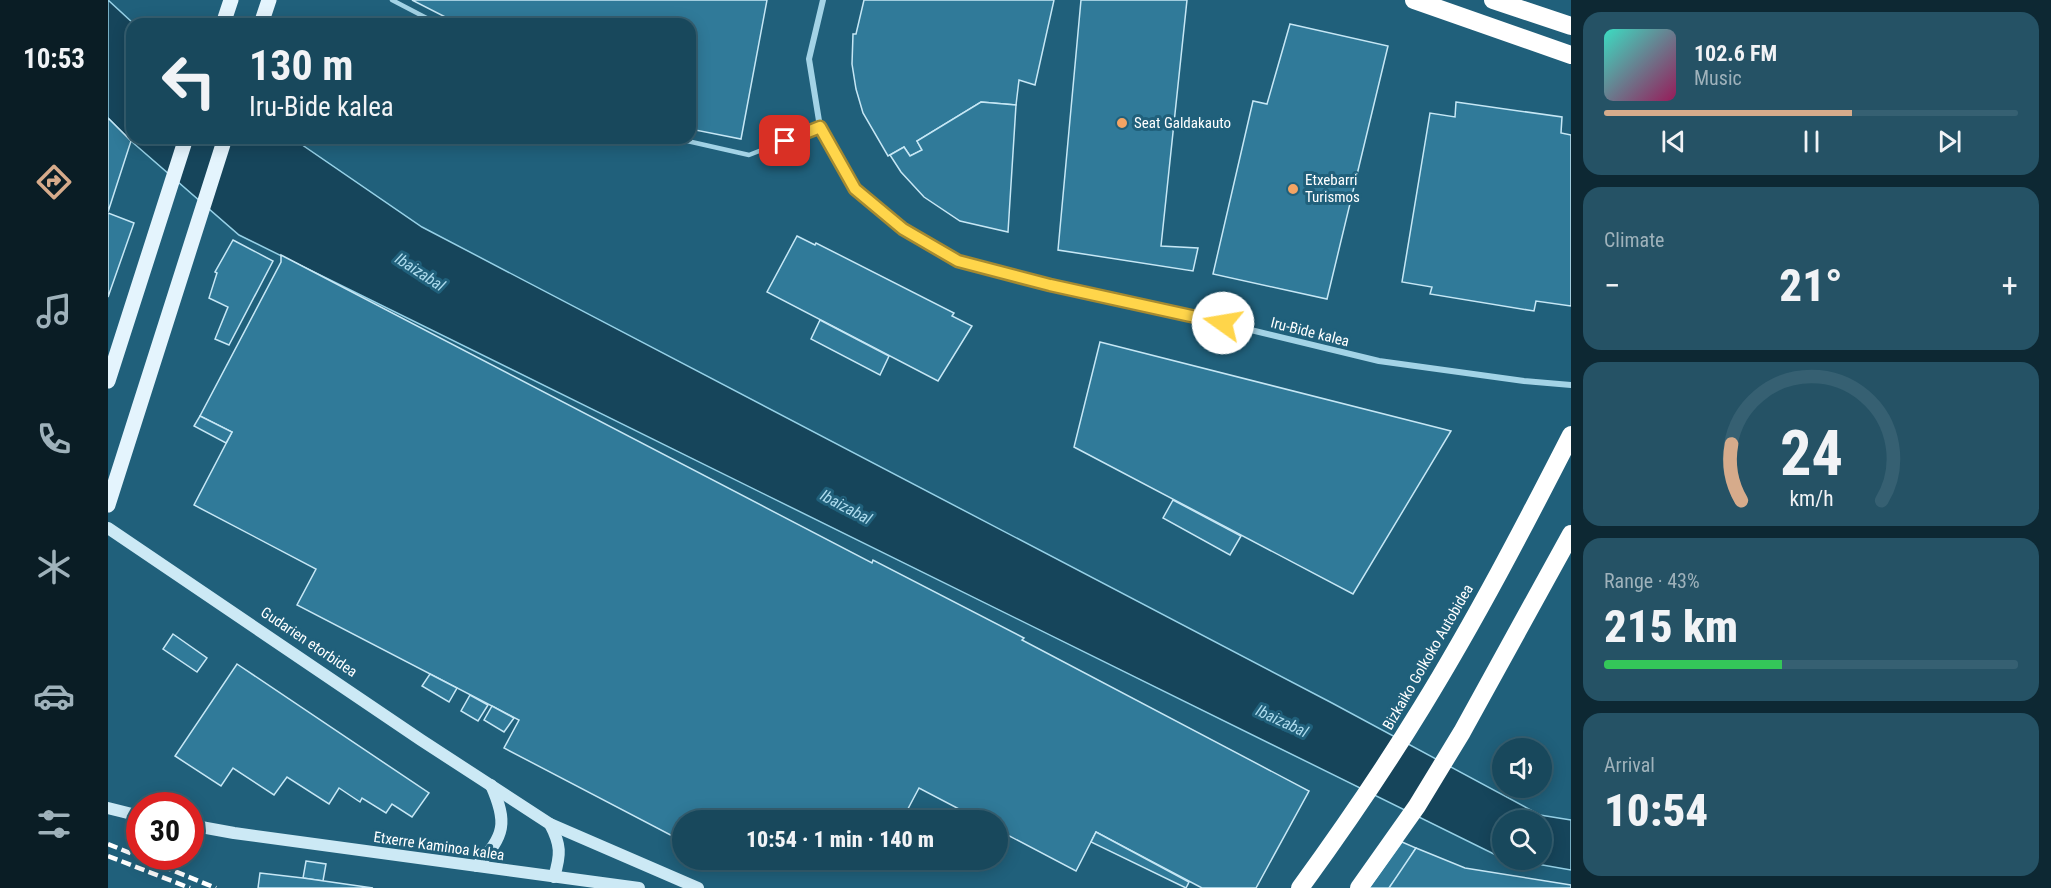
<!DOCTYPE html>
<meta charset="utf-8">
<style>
body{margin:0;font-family:"Roboto Condensed",sans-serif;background:#255265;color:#f1f3f6;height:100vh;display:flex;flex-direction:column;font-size:22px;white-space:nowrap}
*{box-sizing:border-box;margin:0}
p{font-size:20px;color:#9fb2bb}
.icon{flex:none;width:33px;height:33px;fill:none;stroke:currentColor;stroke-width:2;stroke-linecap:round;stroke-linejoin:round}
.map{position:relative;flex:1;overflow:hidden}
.sheet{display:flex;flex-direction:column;gap:12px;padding:12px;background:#0d2833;width:480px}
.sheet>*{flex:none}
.banner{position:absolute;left:18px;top:18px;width:570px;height:126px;border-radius:18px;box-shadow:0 3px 15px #0003,0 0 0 2px #366072;background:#18485c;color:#f1f3f6;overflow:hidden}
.buttons{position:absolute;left:1384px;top:738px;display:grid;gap:12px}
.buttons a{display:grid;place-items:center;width:60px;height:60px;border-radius:50%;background:#18485c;box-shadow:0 3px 15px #0003,0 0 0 2px #366072;font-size:30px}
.speed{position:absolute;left:18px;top:792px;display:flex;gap:12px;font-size:30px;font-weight:700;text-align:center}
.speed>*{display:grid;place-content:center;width:78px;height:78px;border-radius:50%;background:#18485c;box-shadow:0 3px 15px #0003,0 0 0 2px #366072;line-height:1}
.speed .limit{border:9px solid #d22;background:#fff;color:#111}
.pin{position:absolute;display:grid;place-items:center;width:51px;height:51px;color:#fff;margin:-26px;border-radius:12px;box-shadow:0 3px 9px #0006}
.me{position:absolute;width:66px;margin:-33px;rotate:283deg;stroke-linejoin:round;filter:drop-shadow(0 0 4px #0008)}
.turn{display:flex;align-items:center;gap:21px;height:126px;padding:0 24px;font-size:27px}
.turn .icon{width:78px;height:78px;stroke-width:2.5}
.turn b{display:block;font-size:42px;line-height:51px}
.big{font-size:45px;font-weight:800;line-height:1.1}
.sheet .widget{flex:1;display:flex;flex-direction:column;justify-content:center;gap:9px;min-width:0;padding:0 21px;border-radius:18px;background:#255265}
.sheet .dial{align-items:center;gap:0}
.dial svg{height:156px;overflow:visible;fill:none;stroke:#366072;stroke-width:7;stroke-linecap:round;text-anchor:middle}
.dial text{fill:#f1f3f6;stroke:none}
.song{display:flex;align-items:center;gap:18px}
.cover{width:72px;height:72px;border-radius:9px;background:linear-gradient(135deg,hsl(170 70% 55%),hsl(330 70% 35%))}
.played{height:6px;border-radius:3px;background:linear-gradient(90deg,#d6ab8b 60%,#366072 60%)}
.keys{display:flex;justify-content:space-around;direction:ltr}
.heat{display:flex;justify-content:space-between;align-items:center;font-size:33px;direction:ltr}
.charge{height:9px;border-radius:4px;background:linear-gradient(90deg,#34c759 43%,#366072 0)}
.trip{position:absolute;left:564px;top:810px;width:336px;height:60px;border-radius:30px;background:#18485c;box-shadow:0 3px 15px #0003,0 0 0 2px #366072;font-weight:800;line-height:60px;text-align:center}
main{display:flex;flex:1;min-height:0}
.tab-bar{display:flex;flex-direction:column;width:108px;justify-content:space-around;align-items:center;background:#0a1d25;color:#9fb2bb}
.tab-bar .icon{width:42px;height:42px}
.tab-bar .on{color:#d6ab8b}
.tab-bar b{font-size:27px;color:#f1f3f6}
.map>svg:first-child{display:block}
</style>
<main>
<nav class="tab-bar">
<b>10:53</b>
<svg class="icon on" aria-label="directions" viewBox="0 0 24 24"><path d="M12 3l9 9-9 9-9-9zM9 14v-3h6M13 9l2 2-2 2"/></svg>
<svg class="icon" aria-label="music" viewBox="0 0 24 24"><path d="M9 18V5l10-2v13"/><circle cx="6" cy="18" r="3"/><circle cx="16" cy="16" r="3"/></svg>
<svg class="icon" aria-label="phone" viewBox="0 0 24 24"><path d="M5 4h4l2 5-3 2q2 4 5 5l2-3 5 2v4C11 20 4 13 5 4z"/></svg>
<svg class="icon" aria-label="climate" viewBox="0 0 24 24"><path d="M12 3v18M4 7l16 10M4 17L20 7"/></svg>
<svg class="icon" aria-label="car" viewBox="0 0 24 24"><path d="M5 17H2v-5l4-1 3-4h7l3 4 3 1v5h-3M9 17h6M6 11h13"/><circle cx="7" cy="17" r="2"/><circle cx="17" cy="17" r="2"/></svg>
<svg class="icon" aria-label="filters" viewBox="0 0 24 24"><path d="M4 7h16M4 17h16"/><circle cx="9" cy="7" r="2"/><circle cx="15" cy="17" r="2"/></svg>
</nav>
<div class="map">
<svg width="1463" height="888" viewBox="0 0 1463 888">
<rect width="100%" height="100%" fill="#20607b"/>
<path fill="#16455b" stroke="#96d1e7" stroke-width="1.5" d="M 0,0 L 26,24 L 24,24 L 24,138 L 184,138 L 314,227 L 1224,703 L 1432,815 L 1463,820 L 1463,870 L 1406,860 L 1434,860 L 1434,820 L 1395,820 L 1394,858 L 131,235 L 23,141 L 0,118 Z"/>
<g fill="#307a99" stroke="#c6e7f5" stroke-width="1.5">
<path d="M 304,0 L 659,0 L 633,139 L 582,129 L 582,24 L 351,24 Z"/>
<path d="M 756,0 L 946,0 L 927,85 L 911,80 L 908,105 L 873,102 L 809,141 L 814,150 L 802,156 L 796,147 L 780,156 L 755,113 L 748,89 L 744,64 L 745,34 L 748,34 Z"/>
<path d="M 973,0 L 1079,0 L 1053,246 L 1090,248 L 1085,271 L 950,250 Z"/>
<path d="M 1182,24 L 1280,46 L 1219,299 L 1105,274 L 1145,101 L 1159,104 Z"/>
<path d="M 873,102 L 908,105 L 900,232 L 852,221 L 816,197 L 793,172 L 782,155 L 796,147 L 802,156 L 814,150 L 809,141 Z"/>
<path d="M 1348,102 L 1454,117 L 1453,133 L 1463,135 L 1463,306 L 1428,301 L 1426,311 L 1322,294 L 1324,287 L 1294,282 L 1322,113 L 1347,117 Z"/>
<path d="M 0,118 L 23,141 L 0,212 Z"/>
<path d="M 0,213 L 26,223 L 0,297 Z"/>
<path d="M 689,236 L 707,245 L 708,243 L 846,313 L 844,316 L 864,326 L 830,381 L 659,292 Z"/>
<path d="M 125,240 L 165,261 L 121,345 L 107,339 L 120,307 L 101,298 L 109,273 L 107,272 Z"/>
<path d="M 173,255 L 764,563 L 765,560 L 916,638 L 914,640 L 1201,791 L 1148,888 L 1094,888 L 988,832 L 968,871 L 890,830 L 890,820 L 872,820 L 811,788 L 794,820 L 692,820 L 677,813 L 673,820 L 603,820 L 597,818 L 596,820 L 574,820 L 574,841 L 396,748 L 411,720 L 189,605 L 208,569 L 86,505 L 124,432 L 92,416 L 173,262 Z"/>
<path d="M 712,320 L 781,356 L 772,375 L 703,339 Z"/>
<path d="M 992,342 L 1343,431 L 1245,594 L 966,447 Z"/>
<path d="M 92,416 L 124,432 L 118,443 L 86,426 Z"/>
<path d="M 1065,500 L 1133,536 L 1122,555 L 1055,518 Z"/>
<path d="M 65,634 L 99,658 L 89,672 L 55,649 Z"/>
<path d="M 129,664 L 321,793 L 304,817 L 284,804 L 278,813 L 254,798 L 252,802 L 231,788 L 221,804 L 179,777 L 166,795 L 125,768 L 113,786 L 67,756 Z"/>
<path d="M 322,674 L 349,688 L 341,702 L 314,686 Z"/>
<path d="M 362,695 L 380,705 L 370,721 L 353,711 Z"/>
<path d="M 384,706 L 406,718 L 396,732 L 376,720 Z"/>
<path d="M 988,832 L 1081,882 L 1078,888 L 983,842 Z"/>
<path d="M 1294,842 L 1308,848 L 1295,869 L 1281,888 L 1261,888 Z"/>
<path d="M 1308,848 L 1357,868 L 1463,885 L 1463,888 L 1281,888 Z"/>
<path d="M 198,861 L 218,864 L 215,881 L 195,878 Z"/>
<path d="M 152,873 L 195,878 L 265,888 L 150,888 Z"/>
</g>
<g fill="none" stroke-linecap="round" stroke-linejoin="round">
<g stroke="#a3d3e6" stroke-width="4.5">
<path d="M 284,0 L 330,24"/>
<path d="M 566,138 L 641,155 L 712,127"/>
</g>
<path stroke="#a3d3e6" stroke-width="6" d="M 715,0 L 701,59 L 712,127 L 747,189 L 795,229 L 850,261 L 942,285 L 1093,318 L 1271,361 L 1416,381 L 1463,385"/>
<g stroke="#cce9f5" stroke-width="12">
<path d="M 0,528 L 313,740 L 442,824 L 590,888"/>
<path d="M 0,808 L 32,816"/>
<path d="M 442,824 C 453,845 453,854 446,877"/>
<path d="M 82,825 L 126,833 L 531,888"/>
<path d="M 369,866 C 397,835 400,823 383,785"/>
</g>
<g stroke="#e4f4fd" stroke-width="15">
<path d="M 115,24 L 123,0"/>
<path d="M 153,24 L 161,0"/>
<path d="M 0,381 L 78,138"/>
<path d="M 0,505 L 117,138"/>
</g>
<g stroke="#fff" stroke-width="18">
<path d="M 1306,0 L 1463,55"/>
<path d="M 1385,0 L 1463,26"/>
<path d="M 1192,888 C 1235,829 1276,769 1314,707 C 1368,619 1416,527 1463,435"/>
<path d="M 1251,888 L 1309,806 L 1354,732 L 1463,534"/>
</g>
<g stroke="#fff" stroke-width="4.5" stroke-dasharray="10 4.5" stroke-linecap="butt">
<path d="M 0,844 L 108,888"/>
<path d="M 0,856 L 82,888"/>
</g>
</g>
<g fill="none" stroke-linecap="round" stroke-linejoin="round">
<g stroke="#a68a30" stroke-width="15">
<path id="route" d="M 677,141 L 712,127 L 747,189 L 795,229 L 850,261 L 942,285 L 1115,323"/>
</g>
<use href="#route" stroke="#ffd54a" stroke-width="10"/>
</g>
<g fill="#f3a464" stroke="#20607b" stroke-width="2">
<circle cx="1014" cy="123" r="6"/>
<circle cx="1185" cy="189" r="6"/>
</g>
<g text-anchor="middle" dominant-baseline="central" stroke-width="6" stroke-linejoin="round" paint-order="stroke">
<g font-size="15" fill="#fff" stroke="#20607b" text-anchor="start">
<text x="1026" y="123">Seat Galdakauto</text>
<text x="1197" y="180">Etxebarri<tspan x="1197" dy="17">Turismos</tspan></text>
</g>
<g font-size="15" fill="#fff" stroke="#20607b">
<text transform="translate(1202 332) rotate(14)">Iru-Bide kalea</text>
<text transform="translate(201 642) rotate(34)">Gudarien etorbidea</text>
<text transform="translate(1320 657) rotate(-60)">Bizkaiko Golkoko Autobidea</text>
<text transform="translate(331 846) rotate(8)">Etxerre Kaminoa kalea</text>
</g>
<g font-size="16" font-style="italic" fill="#aedcee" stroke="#20607b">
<text transform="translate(312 272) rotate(33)">Ibaizabal</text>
<text transform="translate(738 507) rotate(28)">Ibaizabal</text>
<text transform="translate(1174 721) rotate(25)">Ibaizabal</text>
</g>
</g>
</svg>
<div class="buttons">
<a><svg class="icon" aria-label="sound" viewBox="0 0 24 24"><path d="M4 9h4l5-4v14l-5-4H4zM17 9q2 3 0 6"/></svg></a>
<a><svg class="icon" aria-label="search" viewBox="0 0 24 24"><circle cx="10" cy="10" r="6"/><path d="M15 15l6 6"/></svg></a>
</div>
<div class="speed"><div class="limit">30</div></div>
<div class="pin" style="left:677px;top:141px;background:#d93025"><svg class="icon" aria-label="arrive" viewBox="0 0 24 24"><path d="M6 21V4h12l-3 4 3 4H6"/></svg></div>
<svg class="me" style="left:1115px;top:323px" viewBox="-20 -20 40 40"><circle r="19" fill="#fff"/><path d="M0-13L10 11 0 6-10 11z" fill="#ffd54a"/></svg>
<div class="trip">10:54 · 1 min · 140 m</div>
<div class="banner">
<div class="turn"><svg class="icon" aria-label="left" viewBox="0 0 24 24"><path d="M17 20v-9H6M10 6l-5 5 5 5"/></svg><div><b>130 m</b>Iru-Bide kalea</div></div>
</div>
</div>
<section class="sheet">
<div class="widget">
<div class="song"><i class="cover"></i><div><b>102.6 FM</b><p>Music</p></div></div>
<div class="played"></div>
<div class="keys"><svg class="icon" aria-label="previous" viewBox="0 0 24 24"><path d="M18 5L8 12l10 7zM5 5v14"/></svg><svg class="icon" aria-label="pause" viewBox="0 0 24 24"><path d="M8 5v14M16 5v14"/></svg><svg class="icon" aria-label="next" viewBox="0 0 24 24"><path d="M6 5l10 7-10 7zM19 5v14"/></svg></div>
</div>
<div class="widget"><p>Climate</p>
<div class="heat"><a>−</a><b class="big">21°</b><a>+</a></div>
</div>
<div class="widget dial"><svg viewBox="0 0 100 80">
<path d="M14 69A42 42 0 1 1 86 69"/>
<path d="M14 69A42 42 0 0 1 9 40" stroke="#d6ab8b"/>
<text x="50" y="56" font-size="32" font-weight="700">24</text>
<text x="50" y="72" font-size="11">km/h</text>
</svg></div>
<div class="widget"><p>Range · 43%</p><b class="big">215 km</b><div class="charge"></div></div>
<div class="widget"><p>Arrival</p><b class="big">10:54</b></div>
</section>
</main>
